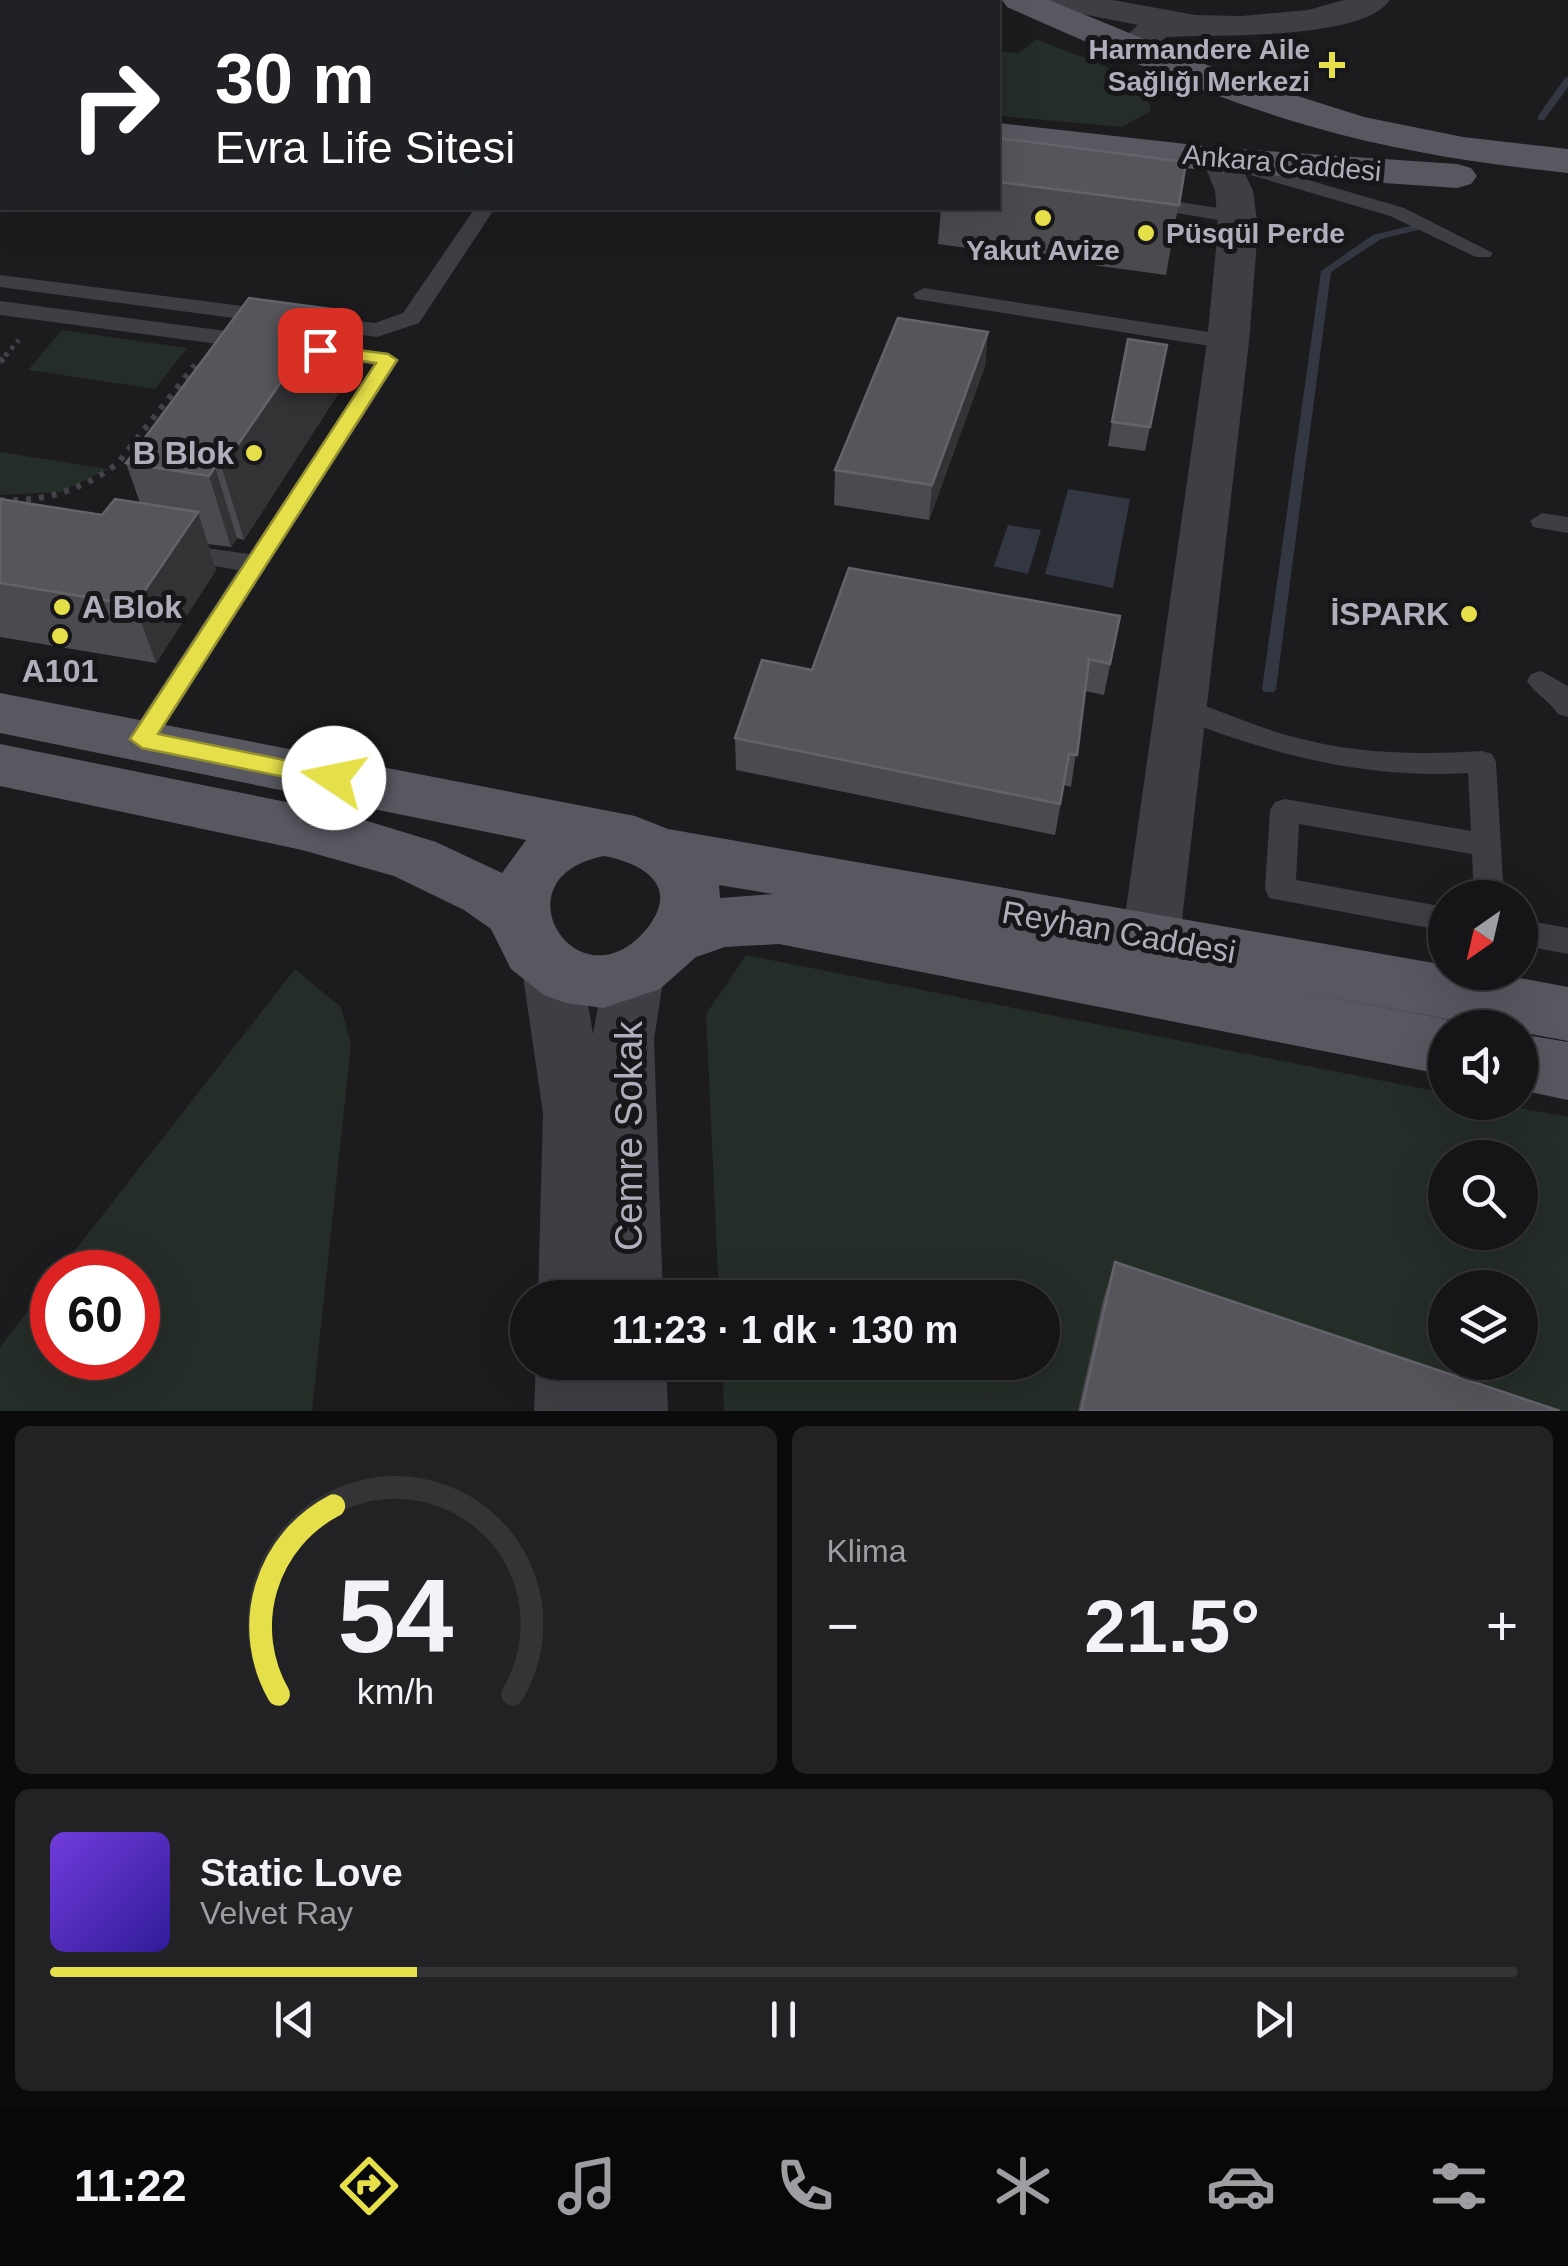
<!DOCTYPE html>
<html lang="tr">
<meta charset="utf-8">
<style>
body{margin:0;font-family:Arial,sans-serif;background:#222123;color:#f1f3f6;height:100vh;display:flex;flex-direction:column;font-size:38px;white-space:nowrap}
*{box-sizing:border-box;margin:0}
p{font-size:32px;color:#9d9ea1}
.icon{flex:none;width:55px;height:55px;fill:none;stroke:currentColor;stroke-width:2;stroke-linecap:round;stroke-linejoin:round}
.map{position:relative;height:1411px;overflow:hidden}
.drawer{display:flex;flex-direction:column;gap:15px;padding:15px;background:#0c0b0c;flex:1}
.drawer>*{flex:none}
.banner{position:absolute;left:0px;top:0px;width:1000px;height:210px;box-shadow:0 10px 40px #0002,0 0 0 2px #343335;background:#202124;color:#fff;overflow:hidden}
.needle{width:65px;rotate:214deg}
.controls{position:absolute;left:1428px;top:880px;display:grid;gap:20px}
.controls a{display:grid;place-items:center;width:110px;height:110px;border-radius:50%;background:#151416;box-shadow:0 10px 40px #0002,0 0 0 2px #343335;font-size:50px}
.speed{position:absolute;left:30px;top:1250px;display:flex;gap:20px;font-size:50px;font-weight:700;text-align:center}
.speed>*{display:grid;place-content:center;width:130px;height:130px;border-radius:50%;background:#151416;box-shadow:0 10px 40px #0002,0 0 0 2px #343335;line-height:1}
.speed .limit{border:15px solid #d22;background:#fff;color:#111}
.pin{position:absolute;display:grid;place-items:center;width:85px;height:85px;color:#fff;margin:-42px;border-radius:20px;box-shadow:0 5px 15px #0006}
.me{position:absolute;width:110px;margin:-55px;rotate:281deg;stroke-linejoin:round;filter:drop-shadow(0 0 8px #0008)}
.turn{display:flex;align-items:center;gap:35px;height:210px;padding:0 50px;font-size:45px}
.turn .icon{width:130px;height:130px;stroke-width:2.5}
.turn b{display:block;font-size:70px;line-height:85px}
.big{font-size:75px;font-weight:700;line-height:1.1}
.drawer .tile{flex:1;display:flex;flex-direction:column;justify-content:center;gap:15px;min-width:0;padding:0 35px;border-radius:15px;background:#222123}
.drawer .dial{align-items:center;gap:0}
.dial svg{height:260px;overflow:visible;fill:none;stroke:#343335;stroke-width:7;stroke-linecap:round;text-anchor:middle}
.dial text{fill:#f1f3f6;stroke:none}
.song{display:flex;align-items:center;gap:30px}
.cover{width:120px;height:120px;border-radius:15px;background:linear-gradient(135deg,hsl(260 70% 55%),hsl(250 70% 35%))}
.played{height:10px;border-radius:5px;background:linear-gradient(90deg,#e5df4a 25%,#343335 25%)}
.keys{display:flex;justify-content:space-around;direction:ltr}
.heat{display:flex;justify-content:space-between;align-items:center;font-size:55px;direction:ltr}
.drawer .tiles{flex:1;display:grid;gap:15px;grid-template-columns:1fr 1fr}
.tile:last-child{grid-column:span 2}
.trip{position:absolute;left:510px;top:1280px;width:550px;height:100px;border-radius:50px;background:#151416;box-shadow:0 10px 40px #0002,0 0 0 2px #343335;font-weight:700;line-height:100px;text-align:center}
.dock{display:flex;height:160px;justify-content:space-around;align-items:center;background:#080809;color:#9d9ea1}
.dock .icon{width:70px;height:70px}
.dock .on{color:#e5df4a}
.dock b{font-size:45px;color:#f1f3f6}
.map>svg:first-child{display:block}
</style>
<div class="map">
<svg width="1568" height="1411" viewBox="0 0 1568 1411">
<rect width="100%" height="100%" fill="#1c1b1d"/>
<g fill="#252d28" fill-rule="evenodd">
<path d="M 1036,39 L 1105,66 L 1146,90 L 1151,111 L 1122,127 L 998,116 L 998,51 L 1019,53 Z"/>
<path d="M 62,330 L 187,348 L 155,389 L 28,370 Z"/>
<path d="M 0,452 L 108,469 L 61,492 L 0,495 Z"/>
<path d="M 746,955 L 1445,1093 L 1445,1102 L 1493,1103 L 1568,1117 L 1568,1411 L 724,1411 L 722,1363 L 1042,1362 L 1042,1298 L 719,1297 L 706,1014 ZM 1445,1158 L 1520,1158 L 1520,1232 L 1445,1232 ZM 1445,1288 L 1520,1288 L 1520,1362 L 1445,1362 Z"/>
<path d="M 295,969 L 341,1007 L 351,1044 L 312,1411 L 0,1411 L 0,1347 L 52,1280 L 52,1358 L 138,1358 L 138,1272 L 58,1272 Z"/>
</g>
<g fill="#333742">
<path d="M 1068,489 L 1130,499 L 1113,588 L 1045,574 Z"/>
<path d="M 1008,525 L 1041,530 L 1028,574 L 994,566 Z"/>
</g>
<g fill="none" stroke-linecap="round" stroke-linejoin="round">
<g fill="#333742" fill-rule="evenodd">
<path d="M 1568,77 L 1568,87 L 1544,120 L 1538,120 L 1538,116 L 1565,78 Z"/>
<path d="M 1414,225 L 1419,228 L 1418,230 L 1381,239 L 1331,272 L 1276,689 L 1274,692 L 1264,692 L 1262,689 L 1321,271 L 1373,235 Z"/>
</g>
<path stroke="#424249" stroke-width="5" stroke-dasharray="4 5" stroke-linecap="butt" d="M 5,356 L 19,340"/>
<g stroke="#424249" stroke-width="6" stroke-dasharray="5 8" stroke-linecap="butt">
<path d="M 0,362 L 8,353"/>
<path d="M 0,500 C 44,502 82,490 117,464 L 195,365"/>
</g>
<g fill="#3f3e44" fill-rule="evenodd">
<path d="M 2,118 L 2,132 L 0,133 L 0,119 Z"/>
<path d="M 1237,159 L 1404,208 L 1493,253 L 1490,257 L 1476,257 L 1390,216 L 1230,169 L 1230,161 Z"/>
<path d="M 1141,196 L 1237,211 L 1247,217 L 1237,223 L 1134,206 L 1134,198 Z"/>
<path d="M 475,208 L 495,208 L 419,323 L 377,337 L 0,287 L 0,275 L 375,323 L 403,313 Z"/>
<path d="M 924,288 L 1228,335 L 1239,342 L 1228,349 L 916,299 L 913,294 Z"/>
<path d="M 0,301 L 256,335 L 267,342 L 256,349 L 0,315 Z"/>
<path d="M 304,341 L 388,353 L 399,360 L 152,746 L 142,749 L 132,746 L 128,739 L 132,732 L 238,570 L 168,558 L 164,552 L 168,546 L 177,544 L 249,554 L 374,365 L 296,353 L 293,348 L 296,343 Z"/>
<path d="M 1542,513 L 1568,517 L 1568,533 L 1533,527 L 1530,521 Z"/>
<path d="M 1541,671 L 1568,686 L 1568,717 L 1558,714 C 1550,701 1535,694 1527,681 L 1531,674 Z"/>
<path d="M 1181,698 C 1218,709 1253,726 1290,736 C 1354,754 1417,755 1482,751 L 1492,754 L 1496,762 L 1504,898 L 1474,898 L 1472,854 L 1299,824 L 1296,880 L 1445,907 L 1445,931 L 1269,898 L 1265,889 L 1270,810 L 1275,802 L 1285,799 L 1471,831 L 1468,773 C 1362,779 1269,754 1171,715 L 1167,708 L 1171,701 Z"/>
<path d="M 1520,919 L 1568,928 L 1568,954 L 1520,945 Z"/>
</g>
<g fill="#3f3e44" fill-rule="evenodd">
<path d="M 1043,0 L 1113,0 L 1195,15 L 1242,16 L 1308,10 L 1344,0 L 1390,0 C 1362,41 1213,34 1166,37 L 1160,43 L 1173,58 L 1168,65 C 1148,70 1137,62 1126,45 L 1127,35 L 1138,25 L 1047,7 Z"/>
<path d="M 1222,149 L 1235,152 L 1253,191 L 1258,228 L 1249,342 L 1180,937 L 1172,954 L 1151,961 L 1130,954 L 1122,937 L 1207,342 L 1218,228 L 1215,191 L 1203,160 L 1209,152 Z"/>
<path d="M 552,944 L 573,951 L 582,969 L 593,1034 L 604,974 L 613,956 L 634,949 L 655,956 L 664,974 L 654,1040 L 663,1298 L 538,1298 L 543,1113 L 522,969 L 531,951 Z"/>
<path d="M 536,1362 L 666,1362 L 668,1411 L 534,1411 Z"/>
</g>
<g fill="#595861" fill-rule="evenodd">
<path d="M 1002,0 L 1049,0 L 1234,76 L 1364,117 L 1463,137 L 1568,149 L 1568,173 C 1482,164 1396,151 1313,127 C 1207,97 1107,51 1007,7 Z"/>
<path d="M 998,123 L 1222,148 L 1457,164 L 1471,168 L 1477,176 L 1471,184 L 1457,188 L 1222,172 L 998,147 Z"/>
<path d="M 0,693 L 635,816 L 668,829 L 1445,965 L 1445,972 L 1487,972 L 1568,987 L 1568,1041 L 1520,1032 L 1520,1028 L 1494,1028 L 1282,988 L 1445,1019 L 1468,1027 L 1445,1028 L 1445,1075 L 779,944 L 725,947 L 696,957 L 660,989 L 603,1008 L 566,1003 L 544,995 L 511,969 L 491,929 L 464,910 L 394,876 L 302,850 L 0,786 L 0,744 L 341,813 L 436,842 L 502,873 L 526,840 L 0,733 ZM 604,856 C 641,863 680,884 649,926 C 581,1014 491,878 604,856 ZM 719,885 L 773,894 L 720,898 Z"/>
<path d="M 1520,1034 L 1568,1042 L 1568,1100 L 1520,1090 Z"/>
</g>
</g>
<g fill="#4b4b4f">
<rect x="580" y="0" width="98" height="2"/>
<path d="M 998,138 L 1186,162 L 1166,275 L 938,244 L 941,208 L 998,208 Z"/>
<path d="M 988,332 L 985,366 L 929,520 L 834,505 L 835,470 Z"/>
<path d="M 1167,345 L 1145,451 L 1108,446 L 1112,422 Z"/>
<path d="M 347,380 L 244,540 L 237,538 L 231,547 L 208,544 L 216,570 L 156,663 L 0,637 L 0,499 L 102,515 L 140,503 L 126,463 Z"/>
<path d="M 1120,616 L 1104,695 L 1085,691 L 1071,787 L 1064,785 L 1055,835 L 736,770 L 735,738 L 812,670 Z"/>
<path d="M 1115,1262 L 1560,1411 L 1078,1411 L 1103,1300 Z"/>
</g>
<g fill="#333336">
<path d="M 331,309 L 347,380 L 244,540 L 222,468 Z"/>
<path d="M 988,332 L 985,366 L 929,520 L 932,485 Z"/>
<path d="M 215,467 L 237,538 L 231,547 L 209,476 Z"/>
<path d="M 198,512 L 216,570 L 156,663 L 135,605 Z"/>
</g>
<g fill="#55555b" stroke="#63636a" stroke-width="2.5">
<path d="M 998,138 L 1186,162 L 1179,205 L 998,182 Z"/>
<path d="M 249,298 L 331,309 L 222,468 L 215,467 L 209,476 L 126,463 Z"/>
<path d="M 898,318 L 988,332 L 932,485 L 835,470 Z"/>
<path d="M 1128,339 L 1167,345 L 1150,427 L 1112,422 Z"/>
<path d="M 0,499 L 102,515 L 115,499 L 198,512 L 135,605 L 0,583 Z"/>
<path d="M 849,568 L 1120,616 L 1110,664 L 1089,659 L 1077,755 L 1069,754 L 1060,804 L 735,738 L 762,660 L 812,670 Z"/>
<path d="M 1115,1262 L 1560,1411 L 1081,1411 Z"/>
</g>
<path fill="#e5df4a" stroke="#959130" stroke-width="2.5" d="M 320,345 L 388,354 L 397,360 L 158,734 L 342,772 L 346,778 L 334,787 L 142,748 L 130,739 L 376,363 L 313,354 L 313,347 Z"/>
<g fill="#e5df4a" stroke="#171618" stroke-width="4">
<path d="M1327 50h10v10h10v10h-10v10h-10v-10h-10v-10h10z"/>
<circle cx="1043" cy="218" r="10"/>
<circle cx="1146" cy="233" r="10"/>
<circle cx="254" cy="453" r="10"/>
<circle cx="62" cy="607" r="10"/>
<circle cx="1469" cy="614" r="10"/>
<circle cx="60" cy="636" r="10"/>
</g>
<g text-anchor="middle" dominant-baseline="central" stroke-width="10" stroke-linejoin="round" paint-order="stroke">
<g font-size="28" font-weight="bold" fill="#afafbb" stroke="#171618" text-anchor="end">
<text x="1310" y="49">Harmandere Aile<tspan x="1310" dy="32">Sağlığı Merkezi</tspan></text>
<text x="1166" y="233" text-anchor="start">Püsqül Perde</text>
<text x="1043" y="250" text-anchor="middle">Yakut Avize</text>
</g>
<g font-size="28" fill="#afafbb" stroke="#171618">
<text transform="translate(1282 163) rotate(5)">Ankara Caddesi</text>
</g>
<g font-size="32" font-weight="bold" fill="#afafbb" stroke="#171618" text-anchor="end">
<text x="234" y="453">B Blok</text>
<text x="82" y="607" text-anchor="start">A Blok</text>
<text x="1449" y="614">İSPARK</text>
<text x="60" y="671" text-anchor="middle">A101</text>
</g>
<g font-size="32" fill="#afafbb" stroke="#171618">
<text transform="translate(1119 932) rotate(10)">Reyhan Caddesi</text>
</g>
<g font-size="38" fill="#afafbb" stroke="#171618">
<text transform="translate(629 1136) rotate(-90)">Cemre Sokak</text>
</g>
</g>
</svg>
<div class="controls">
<a><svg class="needle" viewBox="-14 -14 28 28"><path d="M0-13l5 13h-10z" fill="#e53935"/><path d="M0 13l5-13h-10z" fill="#9d9ea1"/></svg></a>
<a><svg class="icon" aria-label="sound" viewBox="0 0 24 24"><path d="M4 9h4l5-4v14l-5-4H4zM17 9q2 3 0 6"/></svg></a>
<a><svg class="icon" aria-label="search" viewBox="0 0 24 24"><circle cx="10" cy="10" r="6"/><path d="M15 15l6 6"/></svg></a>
<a><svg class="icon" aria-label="layers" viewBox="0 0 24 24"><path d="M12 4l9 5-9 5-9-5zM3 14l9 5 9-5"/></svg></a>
</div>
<div class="speed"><div class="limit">60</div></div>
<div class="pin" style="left:320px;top:350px;background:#d93025"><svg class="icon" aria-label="arrive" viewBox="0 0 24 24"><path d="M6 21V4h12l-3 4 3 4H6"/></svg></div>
<svg class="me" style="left:334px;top:778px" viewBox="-20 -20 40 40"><circle r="19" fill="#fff"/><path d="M0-13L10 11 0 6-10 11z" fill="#e5df4a"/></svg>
<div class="trip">11:23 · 1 dk · 130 m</div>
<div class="banner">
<div class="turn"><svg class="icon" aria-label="right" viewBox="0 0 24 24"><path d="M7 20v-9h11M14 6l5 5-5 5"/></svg><div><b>30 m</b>Evra Life Sitesi</div></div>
</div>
</div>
<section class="drawer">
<div class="tiles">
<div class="tile dial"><svg viewBox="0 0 100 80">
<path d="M14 69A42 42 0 1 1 86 69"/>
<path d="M14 69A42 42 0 0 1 31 11" stroke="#e5df4a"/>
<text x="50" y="56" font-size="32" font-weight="700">54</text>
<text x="50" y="72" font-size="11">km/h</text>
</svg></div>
<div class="tile"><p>Klima</p>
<div class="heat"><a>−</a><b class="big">21.5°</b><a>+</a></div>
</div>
<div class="tile">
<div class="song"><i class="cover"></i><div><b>Static Love</b><p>Velvet Ray</p></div></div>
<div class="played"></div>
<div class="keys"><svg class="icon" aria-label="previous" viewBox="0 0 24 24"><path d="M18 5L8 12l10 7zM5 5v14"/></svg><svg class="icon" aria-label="pause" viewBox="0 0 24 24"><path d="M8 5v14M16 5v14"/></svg><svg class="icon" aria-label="next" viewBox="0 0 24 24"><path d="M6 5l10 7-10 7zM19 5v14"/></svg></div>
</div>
</div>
</section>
<nav class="dock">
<b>11:22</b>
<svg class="icon on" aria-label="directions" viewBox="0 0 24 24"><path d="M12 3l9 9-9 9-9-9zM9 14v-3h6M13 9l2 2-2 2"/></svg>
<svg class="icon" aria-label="music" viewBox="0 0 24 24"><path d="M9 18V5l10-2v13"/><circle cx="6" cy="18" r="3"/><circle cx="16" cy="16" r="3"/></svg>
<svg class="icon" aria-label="phone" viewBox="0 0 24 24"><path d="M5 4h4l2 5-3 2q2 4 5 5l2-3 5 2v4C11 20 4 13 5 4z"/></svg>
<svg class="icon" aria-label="climate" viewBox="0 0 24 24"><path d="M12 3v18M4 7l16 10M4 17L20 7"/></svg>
<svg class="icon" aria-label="car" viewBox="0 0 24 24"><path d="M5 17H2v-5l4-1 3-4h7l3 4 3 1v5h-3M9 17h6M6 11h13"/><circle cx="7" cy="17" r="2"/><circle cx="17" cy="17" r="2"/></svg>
<svg class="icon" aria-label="filters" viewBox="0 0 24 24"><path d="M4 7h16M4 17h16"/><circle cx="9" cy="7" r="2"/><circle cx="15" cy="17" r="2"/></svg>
</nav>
